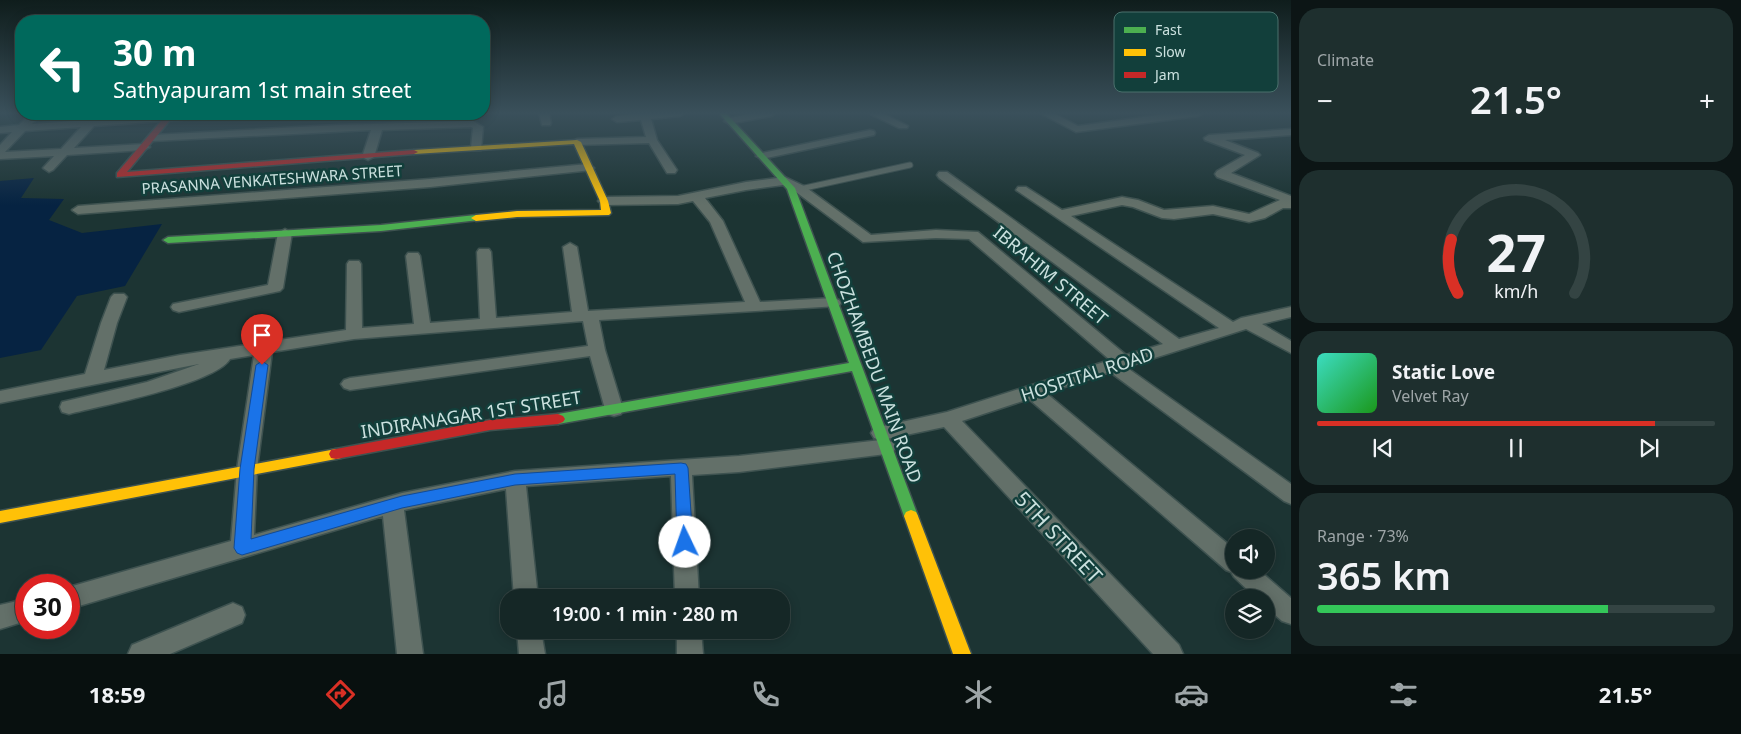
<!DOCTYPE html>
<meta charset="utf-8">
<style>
body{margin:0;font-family:"Noto Sans",sans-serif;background:#1e2f2e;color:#f1f3f6;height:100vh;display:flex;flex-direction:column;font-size:19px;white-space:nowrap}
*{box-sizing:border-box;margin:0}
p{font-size:16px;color:#9da5a7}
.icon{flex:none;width:28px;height:28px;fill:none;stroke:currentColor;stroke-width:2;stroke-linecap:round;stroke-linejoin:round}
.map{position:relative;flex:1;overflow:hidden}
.sheet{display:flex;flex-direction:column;gap:8px;padding:8px;background:#0c1515;width:450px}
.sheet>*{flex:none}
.guide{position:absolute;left:15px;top:15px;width:475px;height:105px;border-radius:20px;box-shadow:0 2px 12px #0003,0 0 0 1px #344443;background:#00695c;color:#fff;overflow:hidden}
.controls{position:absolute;left:1225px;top:529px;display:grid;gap:10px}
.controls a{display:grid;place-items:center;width:50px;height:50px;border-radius:50%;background:#152726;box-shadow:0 2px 12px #0003,0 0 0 1px #344443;font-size:25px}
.speed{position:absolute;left:15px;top:574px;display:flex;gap:10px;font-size:25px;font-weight:700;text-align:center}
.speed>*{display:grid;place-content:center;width:65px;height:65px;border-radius:50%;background:#152726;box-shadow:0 2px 12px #0003,0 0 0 1px #344443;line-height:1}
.speed .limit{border:8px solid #d22;background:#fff;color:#111}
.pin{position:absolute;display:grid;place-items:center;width:42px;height:42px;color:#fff;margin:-51px -21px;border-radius:50% 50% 50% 0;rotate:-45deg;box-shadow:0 0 5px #0007}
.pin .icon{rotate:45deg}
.me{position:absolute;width:55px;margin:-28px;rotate:357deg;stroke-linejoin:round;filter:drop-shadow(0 0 4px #0008)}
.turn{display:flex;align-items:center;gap:18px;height:105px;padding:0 15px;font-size:22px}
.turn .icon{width:65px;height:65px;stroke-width:2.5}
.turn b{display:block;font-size:35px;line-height:42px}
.big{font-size:38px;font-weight:600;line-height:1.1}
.sheet .widget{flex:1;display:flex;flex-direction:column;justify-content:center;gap:8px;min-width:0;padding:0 18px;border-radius:20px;background:#1e2f2e}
.sheet .dial{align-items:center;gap:0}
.dial svg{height:130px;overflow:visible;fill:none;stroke:#344443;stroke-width:7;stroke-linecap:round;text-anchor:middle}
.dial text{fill:#f1f3f6;stroke:none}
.song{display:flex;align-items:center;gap:15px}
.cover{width:60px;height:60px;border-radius:8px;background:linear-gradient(135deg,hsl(170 70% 55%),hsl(120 70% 35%))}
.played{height:5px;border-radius:2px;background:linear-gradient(90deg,#d93025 85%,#344443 85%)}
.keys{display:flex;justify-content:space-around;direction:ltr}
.heat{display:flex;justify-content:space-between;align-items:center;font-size:28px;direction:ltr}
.charge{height:8px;border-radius:4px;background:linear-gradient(90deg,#34c759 73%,#344443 0)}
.trip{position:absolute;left:500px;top:589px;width:290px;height:50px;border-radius:20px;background:#152726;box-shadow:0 2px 12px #0003,0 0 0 1px #344443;font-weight:600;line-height:50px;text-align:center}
.dock{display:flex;height:80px;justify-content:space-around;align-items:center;background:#08100f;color:#9da5a7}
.dock .icon{width:35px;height:35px}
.dock .on{color:#d93025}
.dock b{font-size:22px;color:#f1f3f6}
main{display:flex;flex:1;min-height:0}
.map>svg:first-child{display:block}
</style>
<main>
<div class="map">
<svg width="1291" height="654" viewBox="0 0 1291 654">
<rect width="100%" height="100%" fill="#1c3433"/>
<path fill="#062342" d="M 34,178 L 21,198 L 64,199 L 49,220 L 82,233 L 162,224 L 125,286 L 77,296 L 41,350 L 0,358 L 0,181 Z"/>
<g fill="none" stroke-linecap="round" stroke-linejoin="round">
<g stroke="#3e5250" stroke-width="7">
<path id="lane" d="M 800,189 L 910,165"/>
</g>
<g stroke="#3e5250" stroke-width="3">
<g id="street">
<path d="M 539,113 L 549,113 L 551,123 L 550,125 L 542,125 Z"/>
<path d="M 646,113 L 685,113 L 680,116 L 651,119 L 657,140 L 677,170 L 675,173 L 667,173 L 649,143 L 577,145 L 571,142 L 577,139 L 646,137 L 641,120 L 617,122 L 612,119 L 617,116 Z"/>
<path d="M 754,113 L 776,113 L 771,116 L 729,124 L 724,121 L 725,119 Z"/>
<path d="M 868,113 L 882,113 L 908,126 L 907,128 L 899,128 Z"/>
<path d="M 1040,113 L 1053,113 L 1078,126 L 1173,113 L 1203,113 L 1198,116 L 1076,132 Z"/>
<path d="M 30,114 L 41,114 L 32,124 L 88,120 L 95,116 L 99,117 L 100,120 L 180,114 L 224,114 L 219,117 L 94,126 L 74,148 L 144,144 L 150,147 L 144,150 L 67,155 L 53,170 L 49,172 L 43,168 L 54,156 L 0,159 L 0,145 L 12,132 L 0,133 L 0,127 L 19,125 ZM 81,127 L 61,149 L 5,152 L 25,131 Z"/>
<path d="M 473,121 L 483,127 L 481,150 L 473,150 L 471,148 L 473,128 L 471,127 L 382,130 L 374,157 L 368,160 L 362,157 L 371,130 L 152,141 L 147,138 L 152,135 L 338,125 Z"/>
<path d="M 1291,129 L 1291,135 L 1225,140 L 1258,153 L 1260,155 L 1231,173 L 1291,196 L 1291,208 L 1283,208 L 1265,218 L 1249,222 L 1213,214 L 1174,219 L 1162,218 L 1133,207 L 1122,205 L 1071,216 L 1233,322 L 1241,318 L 1291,307 L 1291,317 L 1262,324 L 1291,341 L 1291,353 L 1246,329 L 1126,367 L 1291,484 L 1291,504 L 1284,501 L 1110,372 L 1046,393 L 1234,549 L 1234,570 L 1259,570 L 1291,598 L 1291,624 L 1282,621 L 1266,607 L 1266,598 L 1256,598 L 1234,577 L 1231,572 L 1226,570 L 1029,399 L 962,421 L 1179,645 L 1183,654 L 1153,654 L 944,427 L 882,440 L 893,442 L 896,447 L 893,452 L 886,454 L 739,472 L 692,475 L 699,598 L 675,598 L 671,476 L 526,486 L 538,598 L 514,598 L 506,489 L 404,510 L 423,654 L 397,654 L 383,516 L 69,609 L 69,587 L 231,541 L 237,469 L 254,355 L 230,359 C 215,384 100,406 69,414 L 62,412 L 60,407 L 62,402 L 147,382 L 199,364 L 0,403 L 0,391 L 85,374 L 101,323 L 111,297 L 114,294 L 124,294 L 127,297 L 117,323 L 104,370 L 180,355 L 346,330 L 347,264 L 349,261 L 359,261 L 361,264 L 362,328 L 414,324 L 406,256 L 408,253 L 418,253 L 420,256 L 430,323 L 480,319 L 477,252 L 479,249 L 489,249 L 491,252 L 496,318 L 572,312 L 563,247 L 570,243 L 577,247 L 588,311 L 745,302 L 710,222 L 693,201 L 678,204 L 604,205 L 598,201 L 604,197 L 678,196 L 746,182 L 785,177 L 804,186 L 871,235 L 936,230 L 978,232 L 1126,355 L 1163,344 L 939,178 L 937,175 L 939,172 L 947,172 L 1179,339 L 1219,328 L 1016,190 L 1018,187 L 1026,187 L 1062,210 L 1122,197 L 1138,200 L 1164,210 L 1213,206 L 1249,214 L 1280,200 L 1217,177 L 1215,174 L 1217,171 L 1245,155 L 1205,140 L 1204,138 L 1209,135 ZM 783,185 L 796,192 L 863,242 L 936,238 L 969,239 L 1110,360 L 947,412 L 874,428 L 871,433 L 874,438 L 881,440 L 739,456 L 515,471 L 402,493 L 254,535 L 257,469 L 272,352 L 354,339 L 583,321 L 588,346 L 350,378 L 344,380 L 341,384 L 344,388 L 350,390 L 590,356 L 605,409 L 607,414 L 614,416 L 621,414 L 623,409 L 605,350 L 599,320 L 839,306 L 841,303 L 839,300 L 833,298 L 760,302 L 723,221 L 705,198 L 746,190 Z"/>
<path d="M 870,130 L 874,131 L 875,133 L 874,135 L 762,159 L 756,156 L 762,153 Z"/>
<path d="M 588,164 L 594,168 L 592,170 L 430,187 L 78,214 L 72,210 L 78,206 L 430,179 Z"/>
<path d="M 285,229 L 292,233 L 283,288 L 280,291 L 179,312 L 173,310 L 171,307 L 173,304 L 268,285 L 278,233 Z"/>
<path d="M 26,599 L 26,621 L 0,629 L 0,605 Z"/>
<path d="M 233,603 L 242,607 L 245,615 L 242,623 L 170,654 L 128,654 L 132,645 Z"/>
<path d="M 517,630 L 541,630 L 545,654 L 519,654 Z"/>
<path d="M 677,630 L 701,630 L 703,654 L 677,654 Z"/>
</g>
</g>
<g stroke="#3e5250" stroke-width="3">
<g id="fast">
<path d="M 719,113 L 726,113 L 795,188 L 918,516 L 916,520 L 911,522 L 906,520 L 904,516 L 852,371 L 558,424 L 553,422 L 551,419 L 553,416 L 558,414 L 849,363 L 787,189 Z"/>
<path d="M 476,215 L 481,218 L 479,220 L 381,231 L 168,243 L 163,240 L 168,237 L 381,225 Z"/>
</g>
</g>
<g stroke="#3e5250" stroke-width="3">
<g id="slow">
<path d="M 577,140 L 581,142 L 608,201 L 611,213 L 609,215 L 517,217 L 476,221 L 471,218 L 476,215 L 517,211 L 601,210 L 600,201 L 574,144 L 414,154 L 410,152 L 414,150 Z"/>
<path d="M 336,449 L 341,450 L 343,454 L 341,458 L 336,459 L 0,523 L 0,511 Z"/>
<path d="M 911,510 L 916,512 L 918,516 L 971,654 L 953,654 L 904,516 L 906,512 Z"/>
</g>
</g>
<g stroke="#3e5250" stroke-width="3">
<g id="jam">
<path d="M 167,114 L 175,114 L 127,172 L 414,150 L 418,152 L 414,154 L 117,177 L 117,173 Z"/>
<path d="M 558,414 L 563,416 L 565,419 L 563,422 L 558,424 L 490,430 L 336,459 L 331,458 L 329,454 L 331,450 L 336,449 L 490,420 Z"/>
</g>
</g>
<use href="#lane" stroke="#637069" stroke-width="5"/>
<use href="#street" fill="#637069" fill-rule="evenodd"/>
<use href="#fast" fill="#4caf50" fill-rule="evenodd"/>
<use href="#slow" fill="#ffc107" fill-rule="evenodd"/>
<use href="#jam" fill="#c62828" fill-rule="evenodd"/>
</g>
<linearGradient id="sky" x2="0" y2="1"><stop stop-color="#0f1d1c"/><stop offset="0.55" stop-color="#3a505b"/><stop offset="1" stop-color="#3a505b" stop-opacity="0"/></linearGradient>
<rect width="1291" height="205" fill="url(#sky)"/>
<path fill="#1a73e8" stroke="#114b97" d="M 262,361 L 268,365 L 254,469 L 251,539 L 402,496 L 515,474 L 681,463 L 686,464 L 688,468 L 693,542 L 690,547 L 685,549 L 679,547 L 677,542 L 675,474 L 515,485 L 402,508 L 242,555 L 237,553 L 234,548 L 240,469 L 256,365 Z"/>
<g text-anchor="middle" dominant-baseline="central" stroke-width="5" stroke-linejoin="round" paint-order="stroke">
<g font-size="15" fill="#cbe1df" stroke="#123f3b">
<text transform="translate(272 179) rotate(-4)">PRASANNA VENKATESHWARA STREET</text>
</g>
<g font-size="18" fill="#cbe1df" stroke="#123f3b">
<text transform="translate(1051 275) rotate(40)">IBRAHIM STREET</text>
<text transform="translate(875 367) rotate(70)">CHOZHAMBEDU MAIN ROAD</text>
<text transform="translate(1087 374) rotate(-18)">HOSPITAL ROAD</text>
<text transform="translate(471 414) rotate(-9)">INDIRANAGAR 1ST STREET</text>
</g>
<g font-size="21" fill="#cbe1df" stroke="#123f3b">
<text transform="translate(1059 537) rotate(47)">5TH STREET</text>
</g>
</g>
<rect x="1114" y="12" width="164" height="80" rx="8" fill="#123f3b" stroke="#4a706c" stroke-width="1"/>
<rect x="1124" y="27" width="22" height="6" fill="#4caf50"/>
<rect x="1124" y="49" width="22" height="7" fill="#ffc107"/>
<rect x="1124" y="72" width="22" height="6" fill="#c62828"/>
<g font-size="14" fill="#cbe1df">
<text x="1155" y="35">Fast</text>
<text x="1155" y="57">Slow</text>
<text x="1155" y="80">Jam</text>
</g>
</svg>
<div class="controls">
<a><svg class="icon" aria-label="sound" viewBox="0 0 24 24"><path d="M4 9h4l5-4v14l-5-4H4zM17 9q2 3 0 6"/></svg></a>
<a><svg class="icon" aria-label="layers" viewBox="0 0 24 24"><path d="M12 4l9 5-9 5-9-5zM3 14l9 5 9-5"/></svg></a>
</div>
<div class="speed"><div class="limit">30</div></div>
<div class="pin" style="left:262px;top:365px;background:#d93025"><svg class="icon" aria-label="arrive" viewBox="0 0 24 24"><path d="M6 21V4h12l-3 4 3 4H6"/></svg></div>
<svg class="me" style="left:685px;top:542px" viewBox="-20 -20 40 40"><circle r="19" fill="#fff"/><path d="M0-13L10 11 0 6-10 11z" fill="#1a73e8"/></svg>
<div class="trip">19:00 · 1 min · 280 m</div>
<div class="guide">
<div class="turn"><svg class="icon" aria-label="left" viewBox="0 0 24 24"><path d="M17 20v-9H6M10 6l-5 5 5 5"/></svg><div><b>30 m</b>Sathyapuram 1st main street</div></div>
</div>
</div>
<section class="sheet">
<div class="widget"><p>Climate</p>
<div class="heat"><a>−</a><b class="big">21.5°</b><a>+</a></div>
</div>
<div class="widget dial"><svg viewBox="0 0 100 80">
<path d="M14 69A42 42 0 1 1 86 69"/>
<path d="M14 69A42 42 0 0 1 10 36" stroke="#d93025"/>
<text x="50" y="56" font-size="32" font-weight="700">27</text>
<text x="50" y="72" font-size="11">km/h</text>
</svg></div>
<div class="widget">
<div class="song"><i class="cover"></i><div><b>Static Love</b><p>Velvet Ray</p></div></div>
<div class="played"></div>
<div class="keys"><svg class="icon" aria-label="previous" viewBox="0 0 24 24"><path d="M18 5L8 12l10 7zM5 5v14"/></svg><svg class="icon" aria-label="pause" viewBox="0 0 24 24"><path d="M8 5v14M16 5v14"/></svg><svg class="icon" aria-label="next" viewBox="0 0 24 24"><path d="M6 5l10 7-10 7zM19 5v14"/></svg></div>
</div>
<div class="widget"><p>Range · 73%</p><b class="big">365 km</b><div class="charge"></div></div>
</section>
</main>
<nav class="dock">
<b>18:59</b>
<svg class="icon on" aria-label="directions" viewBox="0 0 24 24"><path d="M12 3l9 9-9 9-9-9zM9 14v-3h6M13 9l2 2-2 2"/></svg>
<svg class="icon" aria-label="music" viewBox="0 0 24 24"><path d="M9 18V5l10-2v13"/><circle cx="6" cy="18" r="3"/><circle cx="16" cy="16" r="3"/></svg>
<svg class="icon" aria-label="phone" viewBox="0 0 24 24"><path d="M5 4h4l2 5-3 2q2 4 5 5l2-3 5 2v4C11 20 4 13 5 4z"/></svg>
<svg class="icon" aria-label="climate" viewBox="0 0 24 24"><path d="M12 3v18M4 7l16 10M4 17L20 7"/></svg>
<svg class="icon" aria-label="car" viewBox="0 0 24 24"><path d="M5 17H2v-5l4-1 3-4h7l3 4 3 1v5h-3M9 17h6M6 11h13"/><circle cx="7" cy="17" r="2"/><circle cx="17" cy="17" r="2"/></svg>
<svg class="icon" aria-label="filters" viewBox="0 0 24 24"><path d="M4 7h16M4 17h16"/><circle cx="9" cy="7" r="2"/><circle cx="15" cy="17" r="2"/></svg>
<b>21.5°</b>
</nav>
